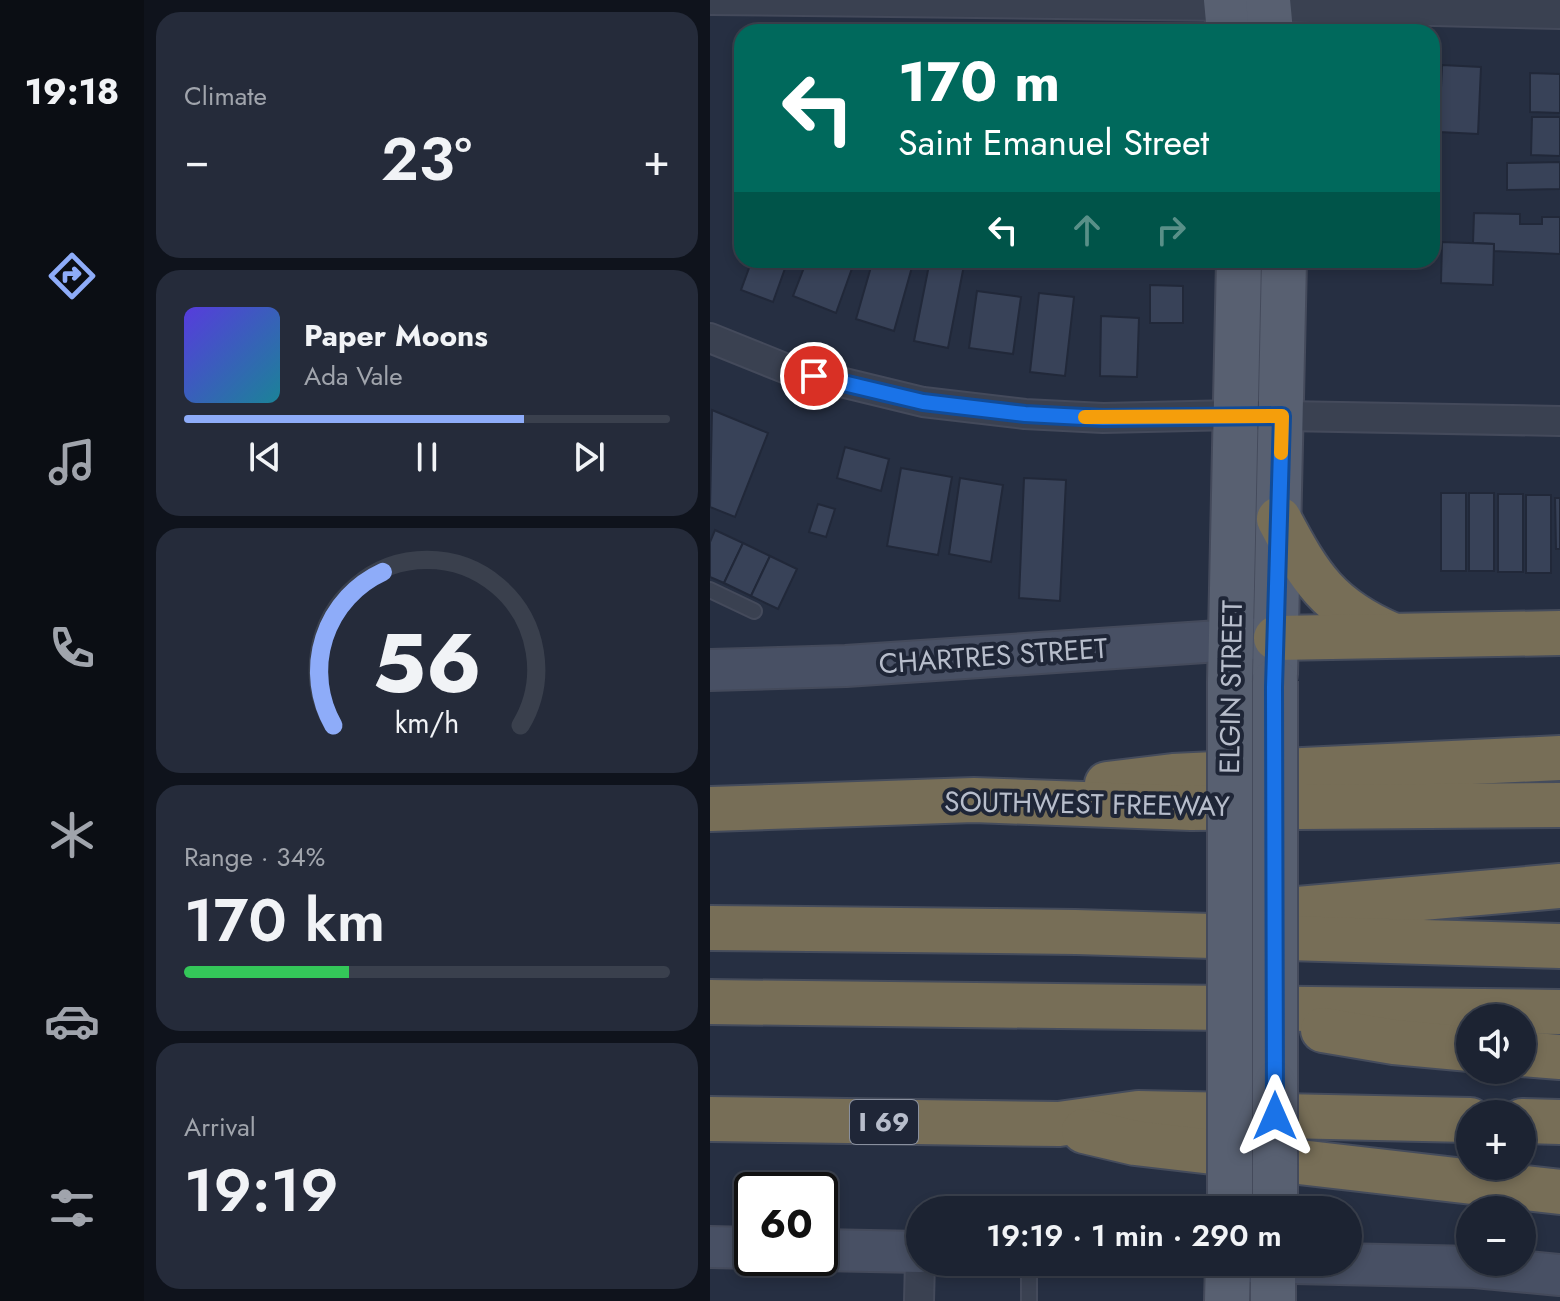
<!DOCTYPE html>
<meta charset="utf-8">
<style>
body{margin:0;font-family:Jost,sans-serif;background:#252b3a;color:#f1f3f6;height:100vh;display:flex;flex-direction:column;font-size:30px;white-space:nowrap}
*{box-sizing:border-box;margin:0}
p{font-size:26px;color:#a0a4ac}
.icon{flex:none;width:44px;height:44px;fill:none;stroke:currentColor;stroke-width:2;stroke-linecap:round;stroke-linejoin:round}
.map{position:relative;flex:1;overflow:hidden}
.panel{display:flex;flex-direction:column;gap:12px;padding:12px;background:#0f131c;width:566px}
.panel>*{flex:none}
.banner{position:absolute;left:24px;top:24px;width:706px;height:244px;border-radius:24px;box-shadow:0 4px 12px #0003,0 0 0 2px #3a404d;background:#00695c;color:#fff;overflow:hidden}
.controls{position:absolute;left:746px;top:1004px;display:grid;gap:16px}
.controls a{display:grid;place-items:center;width:80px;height:80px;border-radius:50%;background:#1c2332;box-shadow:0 4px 12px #0003,0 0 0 2px #3a404d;font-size:40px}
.speed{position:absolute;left:24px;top:1172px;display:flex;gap:16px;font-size:40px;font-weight:700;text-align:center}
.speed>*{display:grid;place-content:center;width:104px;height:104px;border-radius:50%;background:#1c2332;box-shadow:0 4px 12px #0003,0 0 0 2px #3a404d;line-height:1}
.speed .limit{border:4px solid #111;border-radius:12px;background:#fff;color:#111}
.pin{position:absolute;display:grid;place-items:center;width:68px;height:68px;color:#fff;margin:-34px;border:4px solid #fff;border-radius:50%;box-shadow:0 2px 8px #0007}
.me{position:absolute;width:88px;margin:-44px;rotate:0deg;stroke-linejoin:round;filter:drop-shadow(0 0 6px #0008)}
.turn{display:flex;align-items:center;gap:28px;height:168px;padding:0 32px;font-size:36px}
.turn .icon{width:104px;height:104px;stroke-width:2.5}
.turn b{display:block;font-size:56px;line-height:68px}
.lanes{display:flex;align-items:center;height:76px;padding:0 32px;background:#0003;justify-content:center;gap:40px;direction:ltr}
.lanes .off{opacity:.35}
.big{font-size:60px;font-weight:600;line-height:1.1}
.panel .widget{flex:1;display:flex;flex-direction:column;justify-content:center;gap:12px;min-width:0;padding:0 28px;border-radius:24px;background:#252b3a}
.panel .dial{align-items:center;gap:0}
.dial svg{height:208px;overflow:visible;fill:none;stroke:#3a404d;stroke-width:7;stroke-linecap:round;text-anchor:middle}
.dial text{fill:#f1f3f6;stroke:none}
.song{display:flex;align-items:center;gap:24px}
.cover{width:96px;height:96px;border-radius:12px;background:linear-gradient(135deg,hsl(250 70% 55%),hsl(190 70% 35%))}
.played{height:8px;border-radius:4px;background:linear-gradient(90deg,#8eacf9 70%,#3a404d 70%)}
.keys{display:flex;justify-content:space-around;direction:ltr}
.heat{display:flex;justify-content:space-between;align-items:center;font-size:44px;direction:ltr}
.charge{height:12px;border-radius:6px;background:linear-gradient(90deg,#34c759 34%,#3a404d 0)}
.trip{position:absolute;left:196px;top:1196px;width:456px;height:80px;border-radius:40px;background:#1c2332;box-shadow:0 4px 12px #0003,0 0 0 2px #3a404d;font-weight:600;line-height:80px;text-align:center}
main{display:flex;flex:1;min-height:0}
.dock{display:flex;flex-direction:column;width:144px;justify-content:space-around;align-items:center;background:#0b0e14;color:#a0a4ac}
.dock .icon{width:56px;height:56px}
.dock .active{color:#8eacf9}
.dock b{font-size:36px;color:#f1f3f6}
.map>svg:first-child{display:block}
</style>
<main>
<nav class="dock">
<b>19:18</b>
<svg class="icon active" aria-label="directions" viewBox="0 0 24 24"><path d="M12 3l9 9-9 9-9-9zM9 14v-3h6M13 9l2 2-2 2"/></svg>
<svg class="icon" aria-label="music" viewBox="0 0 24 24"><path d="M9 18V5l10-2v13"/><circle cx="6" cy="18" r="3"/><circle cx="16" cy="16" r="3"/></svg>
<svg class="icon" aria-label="phone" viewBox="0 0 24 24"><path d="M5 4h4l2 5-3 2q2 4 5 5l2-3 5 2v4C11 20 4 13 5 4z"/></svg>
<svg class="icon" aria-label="climate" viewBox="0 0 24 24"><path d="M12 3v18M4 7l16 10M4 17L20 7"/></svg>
<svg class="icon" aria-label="car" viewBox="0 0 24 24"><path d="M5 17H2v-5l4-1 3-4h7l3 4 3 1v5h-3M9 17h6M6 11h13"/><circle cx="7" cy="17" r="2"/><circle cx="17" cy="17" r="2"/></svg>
<svg class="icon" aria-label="filters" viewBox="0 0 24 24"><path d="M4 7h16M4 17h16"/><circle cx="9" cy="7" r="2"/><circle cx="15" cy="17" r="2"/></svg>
</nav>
<section class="panel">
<div class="widget"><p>Climate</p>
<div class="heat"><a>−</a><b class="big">23°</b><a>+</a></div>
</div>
<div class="widget">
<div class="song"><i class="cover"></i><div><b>Paper Moons</b><p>Ada Vale</p></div></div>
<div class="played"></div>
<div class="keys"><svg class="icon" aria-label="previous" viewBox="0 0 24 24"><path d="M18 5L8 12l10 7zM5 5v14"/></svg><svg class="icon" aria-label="pause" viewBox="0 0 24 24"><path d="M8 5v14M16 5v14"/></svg><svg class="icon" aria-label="next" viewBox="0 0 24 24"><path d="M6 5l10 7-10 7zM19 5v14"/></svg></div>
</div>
<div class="widget dial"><svg viewBox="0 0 100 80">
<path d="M14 69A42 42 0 1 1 86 69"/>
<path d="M14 69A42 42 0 0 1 33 10" stroke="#8eacf9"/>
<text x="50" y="56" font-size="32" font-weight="700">56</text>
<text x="50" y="72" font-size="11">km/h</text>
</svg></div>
<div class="widget"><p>Range · 34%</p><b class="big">170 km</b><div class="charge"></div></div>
<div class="widget"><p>Arrival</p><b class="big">19:19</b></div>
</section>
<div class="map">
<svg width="850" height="1301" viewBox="0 0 850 1301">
<rect width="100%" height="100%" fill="#262f42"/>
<g fill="#384258" stroke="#212839" stroke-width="2">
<path d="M 732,65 L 771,67 L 768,134 L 729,132 Z"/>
<path d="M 820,73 L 850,74 L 850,113 L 820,112 Z"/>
<path d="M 822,117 L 850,117 L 850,156 L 821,155 Z"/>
<path d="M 850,162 L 850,189 L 797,190 L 797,163 Z"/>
<path d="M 764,213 L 810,214 L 810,224 L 832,224 L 832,217 L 850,217 L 850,254 L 784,251 L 784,244 L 763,243 Z"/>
<path d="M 732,242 L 784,244 L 783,285 L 731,283 Z"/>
<path d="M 42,260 L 78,260 L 63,302 L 31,290 Z"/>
<path d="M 97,260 L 145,260 L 126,313 L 83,296 Z"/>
<path d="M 163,260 L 204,260 L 184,331 L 146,319 Z"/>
<path d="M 220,260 L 255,260 L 238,348 L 204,341 Z"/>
<path d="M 440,285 L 473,286 L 473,323 L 440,323 Z"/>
<path d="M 267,291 L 311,297 L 303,354 L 259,348 Z"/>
<path d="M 329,293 L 364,297 L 355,376 L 320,372 Z"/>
<path d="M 391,316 L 429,318 L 427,377 L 390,376 Z"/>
<path d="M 2,410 L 58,433 L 25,517 L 0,507 Z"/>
<path d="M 135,447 L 179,459 L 171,491 L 127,478 Z"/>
<path d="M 191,468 L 242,477 L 228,555 L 177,546 Z"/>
<path d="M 250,478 L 293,485 L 281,562 L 239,554 Z"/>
<path d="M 314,478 L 356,480 L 350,601 L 309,598 Z"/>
<rect x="731" y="493" width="25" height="78"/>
<rect x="759" y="493" width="25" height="78"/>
<rect x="788" y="494" width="25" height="78"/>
<rect x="816" y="495" width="25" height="78"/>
<path d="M 845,498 L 850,498 L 850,549 L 846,549 Z"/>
<path d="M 108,504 L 125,509 L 116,537 L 99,532 Z"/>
<path d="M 5,530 L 33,543 L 14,583 L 0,577 L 0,542 Z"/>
<path d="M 33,543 L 60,556 L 41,596 L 14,583 Z"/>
<path d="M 60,556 L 87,569 L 68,609 L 41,596 Z"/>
</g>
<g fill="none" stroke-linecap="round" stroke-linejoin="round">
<g stroke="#444a5b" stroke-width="18">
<g id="lane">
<path d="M 0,590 L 44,611"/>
<path d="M 319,1301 L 319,1262"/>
</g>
</g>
<g stroke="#444a5b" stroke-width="32">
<g id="street">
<path d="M 2,0 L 517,6"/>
<path d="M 559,7 L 850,14"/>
<path d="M 0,338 L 77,369 L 213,402 L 315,414 L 393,418 L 525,415 L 850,421"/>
<path d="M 209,1301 L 210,1262"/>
</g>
</g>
<g stroke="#444a5b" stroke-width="44">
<g id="secondary">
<path d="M 0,670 L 136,666 L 554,638"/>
<path d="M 0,1247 L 42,1248"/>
<path d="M 110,1250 L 210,1252"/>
<path d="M 533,1262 L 765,1267 L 850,1275"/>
</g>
</g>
<g stroke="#444a5b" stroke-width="48">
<g id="primary">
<path d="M 516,0 L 519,32"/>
<path d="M 558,0 L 561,32"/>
<path d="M 565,674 L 574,260"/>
<path d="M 520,682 L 529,260"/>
<path d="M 517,1301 L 518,1262"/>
<path d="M 563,1301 L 563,1262"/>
</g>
</g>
<g stroke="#454c5c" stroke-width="48">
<g id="highway">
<path d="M 569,519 C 600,578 619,608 682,635"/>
<path d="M 566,638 L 850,633"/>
<path d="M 397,784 L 463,776 L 850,758"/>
<path d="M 0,809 L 264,800 L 481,808 L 850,805"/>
<path d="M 530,914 L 850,886"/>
<path d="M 0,928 L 366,932 L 850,946"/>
<path d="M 0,1002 L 850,1012"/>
<path d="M 613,1030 L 684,1042 L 760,1049"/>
<path d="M 812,1054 L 850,1057"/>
<path d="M 0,1119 L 349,1124 L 428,1113 L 760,1120"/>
<path d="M 812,1121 L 850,1122"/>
<path d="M 374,1131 L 425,1143 L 850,1192"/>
</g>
</g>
<use href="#lane" stroke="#3a4151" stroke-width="14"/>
<use href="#street" stroke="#3a4151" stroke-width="28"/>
<use href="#secondary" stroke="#485064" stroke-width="40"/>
<use href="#primary" stroke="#586071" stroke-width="44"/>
<use href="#highway" stroke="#776e57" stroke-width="44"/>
<g stroke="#444a5b" stroke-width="48" stroke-linecap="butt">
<g id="primary-bridge">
<path d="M 565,681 L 565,1210"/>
<path d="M 520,682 L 520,1210"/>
</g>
</g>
<use href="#primary-bridge" stroke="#586071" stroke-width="44"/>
</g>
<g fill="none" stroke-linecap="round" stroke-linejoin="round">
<g stroke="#114b97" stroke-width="20">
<path id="route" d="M 104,376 L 213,402 L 315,414 L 393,418 L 572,416 L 564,687 L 565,1116"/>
</g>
<use href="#route" stroke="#1a73e8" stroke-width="14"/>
<path stroke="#f59e0b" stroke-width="14" d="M 375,417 L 572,416 L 571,453"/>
</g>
<g text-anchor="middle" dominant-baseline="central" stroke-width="8" stroke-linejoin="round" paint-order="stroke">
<rect fill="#1f2637" stroke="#89909f" stroke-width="2" x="140" y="1100" width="68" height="44" rx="6"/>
<g font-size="26" font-weight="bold" fill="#b7bdcb">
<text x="174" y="1122">I 69</text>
</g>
<g font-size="28" fill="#b7bdcb" stroke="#1f2637">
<text transform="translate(283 656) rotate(-4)">CHARTRES STREET</text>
<text transform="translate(521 687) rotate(-89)">ELGIN STREET</text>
<text transform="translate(377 804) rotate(1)">SOUTHWEST FREEWAY</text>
</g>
</g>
</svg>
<div class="controls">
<a><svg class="icon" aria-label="sound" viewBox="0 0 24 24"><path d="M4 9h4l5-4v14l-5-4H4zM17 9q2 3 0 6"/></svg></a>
<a>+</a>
<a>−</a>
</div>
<div class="speed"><div class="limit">60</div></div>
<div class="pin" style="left:104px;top:376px;background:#d93025"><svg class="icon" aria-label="arrive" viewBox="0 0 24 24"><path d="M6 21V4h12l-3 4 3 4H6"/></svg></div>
<svg class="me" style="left:565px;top:1116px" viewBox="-20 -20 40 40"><path d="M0-17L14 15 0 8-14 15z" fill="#1a73e8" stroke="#fff" stroke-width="4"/></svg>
<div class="trip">19:19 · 1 min · 290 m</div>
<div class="banner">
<div class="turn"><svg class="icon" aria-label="left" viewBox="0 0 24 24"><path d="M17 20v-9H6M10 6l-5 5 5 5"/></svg><div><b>170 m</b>Saint Emanuel Street</div></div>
<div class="lanes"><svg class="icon" aria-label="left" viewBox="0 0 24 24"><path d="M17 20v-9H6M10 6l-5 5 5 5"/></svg><svg class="icon off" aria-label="ahead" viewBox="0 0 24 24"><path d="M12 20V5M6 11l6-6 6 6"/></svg><svg class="icon off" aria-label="right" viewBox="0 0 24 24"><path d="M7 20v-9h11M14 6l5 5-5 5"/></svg></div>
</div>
</div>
</main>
